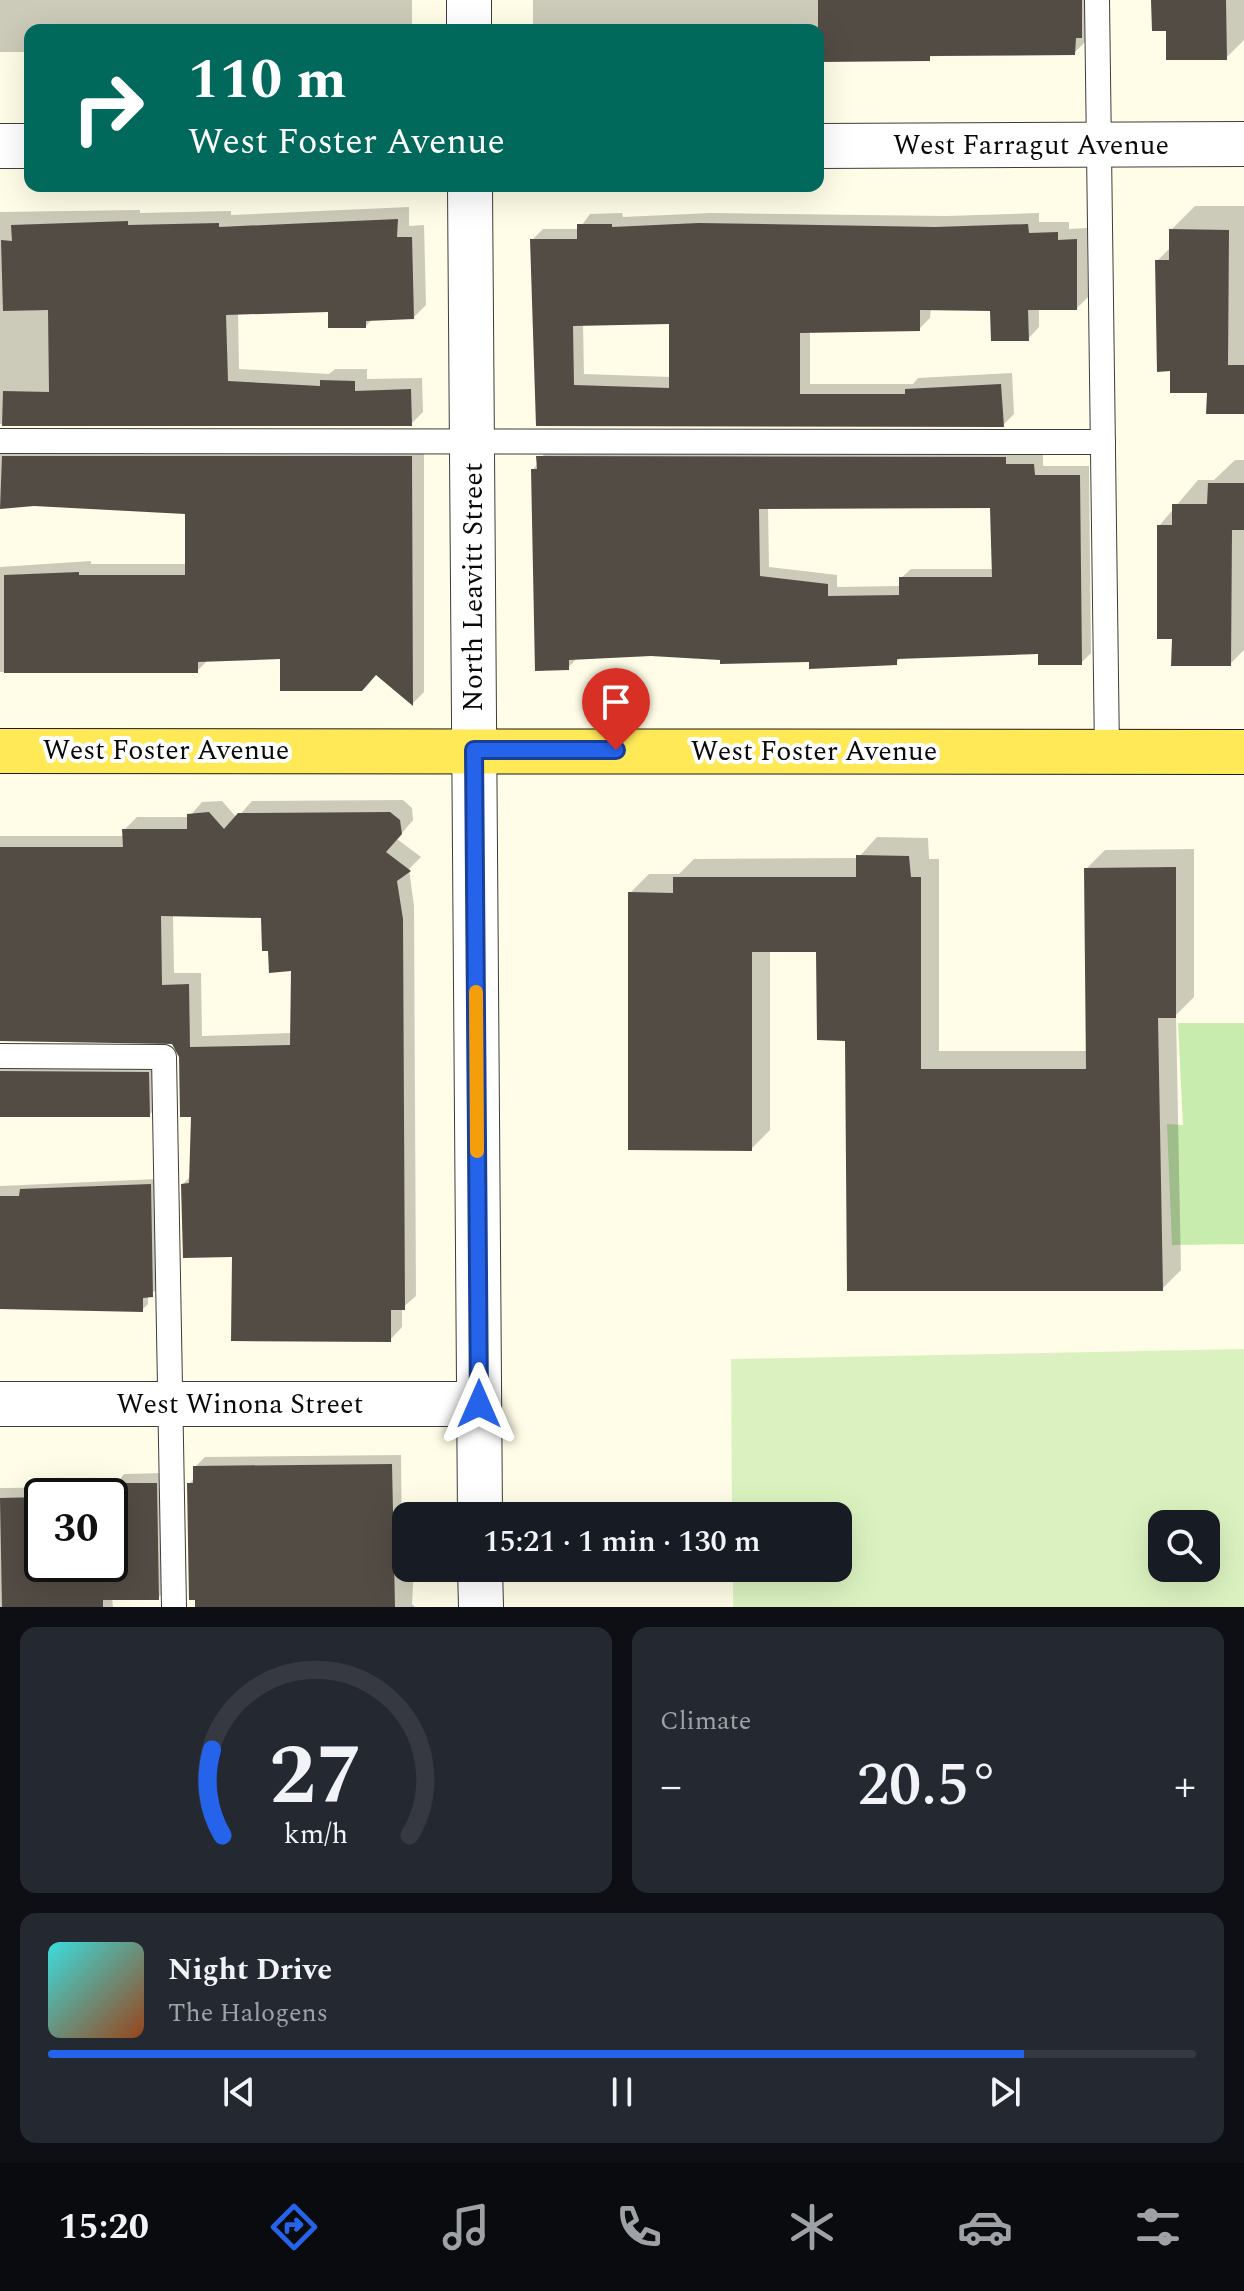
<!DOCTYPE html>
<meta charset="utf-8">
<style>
body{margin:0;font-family:Spectral,serif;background:#242831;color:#f1f3f6;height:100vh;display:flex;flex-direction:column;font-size:30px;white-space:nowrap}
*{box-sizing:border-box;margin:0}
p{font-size:26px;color:#9ea1a6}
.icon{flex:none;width:44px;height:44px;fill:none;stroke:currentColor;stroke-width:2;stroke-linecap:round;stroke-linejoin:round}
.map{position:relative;height:1607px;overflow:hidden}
.details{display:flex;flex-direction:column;gap:20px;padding:20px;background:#0d0f14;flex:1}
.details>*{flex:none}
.hud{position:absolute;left:24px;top:24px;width:800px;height:168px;border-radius:16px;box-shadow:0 8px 32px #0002;background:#00695c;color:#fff;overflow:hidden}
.buttons{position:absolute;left:1148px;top:1510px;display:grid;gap:16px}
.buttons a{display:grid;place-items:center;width:72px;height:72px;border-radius:16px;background:#171b24;box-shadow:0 8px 32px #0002;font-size:40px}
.speed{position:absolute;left:24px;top:1478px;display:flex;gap:16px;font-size:40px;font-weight:700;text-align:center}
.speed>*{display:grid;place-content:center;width:104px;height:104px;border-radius:50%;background:#171b24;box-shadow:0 8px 32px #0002;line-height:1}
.speed .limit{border:4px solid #111;border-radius:12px;background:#fff;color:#111}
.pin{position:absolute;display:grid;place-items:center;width:68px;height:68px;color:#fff;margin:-82px -34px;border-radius:50% 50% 50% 0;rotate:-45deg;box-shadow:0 0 8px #0007}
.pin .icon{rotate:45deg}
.me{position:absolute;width:88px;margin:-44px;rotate:0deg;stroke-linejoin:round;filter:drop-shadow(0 0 6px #0008)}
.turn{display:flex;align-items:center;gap:28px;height:168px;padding:0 32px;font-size:36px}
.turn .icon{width:104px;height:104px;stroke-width:2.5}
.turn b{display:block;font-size:56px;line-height:68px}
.big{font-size:60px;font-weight:600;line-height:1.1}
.details .tile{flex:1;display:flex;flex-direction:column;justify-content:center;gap:12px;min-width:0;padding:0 28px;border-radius:16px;background:#242831}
.details .dial{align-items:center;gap:0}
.dial svg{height:208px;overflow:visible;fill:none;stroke:#363941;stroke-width:7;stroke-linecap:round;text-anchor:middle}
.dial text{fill:#f1f3f6;stroke:none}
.song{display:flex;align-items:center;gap:24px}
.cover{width:96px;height:96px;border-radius:12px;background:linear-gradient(135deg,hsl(180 70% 55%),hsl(20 70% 35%))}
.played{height:8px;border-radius:4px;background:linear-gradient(90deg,#2563eb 85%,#363941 85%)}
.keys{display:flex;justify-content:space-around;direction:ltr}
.heat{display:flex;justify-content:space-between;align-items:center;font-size:44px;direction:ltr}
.details .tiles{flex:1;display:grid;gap:20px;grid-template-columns:1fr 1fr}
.tile:last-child{grid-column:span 2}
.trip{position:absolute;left:392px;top:1502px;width:460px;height:80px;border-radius:16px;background:#171b24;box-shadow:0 8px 32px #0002;font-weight:600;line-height:80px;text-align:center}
.tab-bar{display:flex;height:128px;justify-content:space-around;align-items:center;background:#090b0e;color:#9ea1a6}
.tab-bar .icon{width:56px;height:56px}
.tab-bar .selected{color:#2563eb}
.tab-bar b{font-size:36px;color:#f1f3f6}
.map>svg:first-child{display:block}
</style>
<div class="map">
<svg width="1244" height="1607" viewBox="0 0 1244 1607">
<rect width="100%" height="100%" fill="#fffde7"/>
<path fill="#c7ecae" d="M 1178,1023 L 1244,1023 L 1244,1244 L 1172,1245 L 1167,1124 L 1183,1125 Z"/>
<path fill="#dbf2c0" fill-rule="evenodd" d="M 1244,1349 L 1244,1607 L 733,1607 L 733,1568 L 838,1568 L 838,1516 L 732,1516 L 731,1359 ZM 1162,1524 L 1206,1524 L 1206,1568 L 1162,1568 Z"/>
<g fill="#0003" fill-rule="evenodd">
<path d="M 0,0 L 412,0 L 412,30 L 30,30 L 30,52 L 0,52 Z"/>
<path d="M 533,0 L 1091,0 L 1085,42 L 1074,53 L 818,59 L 818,30 L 533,30 Z"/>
<path d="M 1154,0 L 1244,0 L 1244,40 L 1226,58 L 1168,29 Z"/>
<path d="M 1195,206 L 1244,206 L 1244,412 L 1172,369 L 1157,261 L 1171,247 L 1171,230 Z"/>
<path d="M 409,207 L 409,226 L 424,225 L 426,305 L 414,317 L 373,318 L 366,326 L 330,310 L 238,312 L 239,369 L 329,374 L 335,369 L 367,369 L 367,379 L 422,378 L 423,412 L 411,424 L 0,424 L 0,212 L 140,210 L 140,213 L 231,211 L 231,215 Z"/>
<path d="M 622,213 L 623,217 L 711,213 L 947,216 L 1039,213 L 1039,222 L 1069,222 L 1069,229 L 1087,228 L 1088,297 L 1077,308 L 1039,308 L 1039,327 L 1028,339 L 992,309 L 931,308 L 930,318 L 919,329 L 810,331 L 810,384 L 913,384 L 918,378 L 1012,373 L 1014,414 L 1003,425 L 538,424 L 532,240 L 543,229 L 579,229 L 590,214 ZM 671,322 L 671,377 L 584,374 L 583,323 Z"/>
<path d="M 0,434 L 424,445 L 424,692 L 413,703 L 377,673 L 282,657 L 208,660 L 197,671 L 0,672 L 0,567 L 91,561 L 91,564 L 187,564 L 187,512 L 34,504 L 0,507 Z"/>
<path d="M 548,448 L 1015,448 L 1015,455 L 1043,455 L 1043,466 L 1089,466 L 1091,653 L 1081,663 L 1040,652 L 901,657 L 896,663 L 651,654 L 578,657 L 568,668 L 533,470 ZM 992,506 L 994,569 L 911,569 L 901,578 L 901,586 L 837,587 L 837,575 L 769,567 L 768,507 Z"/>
<path d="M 1235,460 L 1244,460 L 1244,650 L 1230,664 L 1174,637 L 1159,526 L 1198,480 L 1214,480 Z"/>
<path d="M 403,800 L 412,808 L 413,820 L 397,839 L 421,857 L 409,869 L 414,906 L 416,1296 L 402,1308 L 402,1327 L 390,1340 L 234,1255 L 183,1184 L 191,1176 L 193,1115 L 181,1056 L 172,1042 L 0,1041 L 0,836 L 124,836 L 124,830 L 137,817 L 189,817 L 202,802 L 222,801 L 237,818 L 252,801 ZM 173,915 L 263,916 L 270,949 L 293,969 L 292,1033 L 202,1036 L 201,973 L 174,973 Z"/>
<path d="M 877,837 L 928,838 L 929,859 L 939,859 L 939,1051 L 1088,1051 L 1086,869 L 1105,850 L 1194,849 L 1194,997 L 1176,1015 L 1181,1270 L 1162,1289 L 847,1039 L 818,950 L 770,950 L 770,1130 L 751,1149 L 630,893 L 649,874 L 679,874 L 694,859 L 858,858 Z"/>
<path d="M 0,1049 L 161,1060 L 162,1102 L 149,1115 L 0,1114 Z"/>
<path d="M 157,1179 L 158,1289 L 148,1295 L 148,1304 L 142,1310 L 0,1307 L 0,1186 Z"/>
<path d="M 401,1455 L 402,1550 L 406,1550 L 406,1568 L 414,1568 L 412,1604 L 415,1607 L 197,1607 L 189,1484 L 195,1477 L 195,1467 L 205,1457 Z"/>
<path d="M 166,1473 L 168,1587 L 158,1598 L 112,1598 L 113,1607 L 0,1607 L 0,1488 L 114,1487 L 124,1474 ZM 42,1496 L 110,1496 L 110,1564 L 42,1564 Z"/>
</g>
<g fill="#534c45" fill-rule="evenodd">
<path d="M 818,0 L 1082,0 L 1082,38 L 1076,38 L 1075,55 L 930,56 L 930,61 L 818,62 Z"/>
<path d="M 1151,0 L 1226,0 L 1227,60 L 1166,60 L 1166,31 L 1152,31 Z"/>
<path d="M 398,219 L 397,237 L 412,237 L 414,319 L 366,321 L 366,328 L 328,328 L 328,312 L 226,315 L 228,381 L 320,386 L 320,380 L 355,381 L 355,391 L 411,389 L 412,426 L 2,426 L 3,391 L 49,392 L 48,310 L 3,311 L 1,240 L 12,241 L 11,225 L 128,221 L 128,225 L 219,223 L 219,227 Z"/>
<path d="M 699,223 L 935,227 L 1028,224 L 1029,233 L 1058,232 L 1058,240 L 1077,239 L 1077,310 L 1028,310 L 1029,341 L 991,341 L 990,311 L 920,310 L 920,331 L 800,333 L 800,394 L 905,394 L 905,389 L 1001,384 L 1004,427 L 536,426 L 530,239 L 577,239 L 577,224 L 612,224 L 612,227 ZM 669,324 L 669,388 L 574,385 L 573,326 Z"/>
<path d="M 1169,229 L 1229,230 L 1228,365 L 1244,365 L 1244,414 L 1206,414 L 1207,393 L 1170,393 L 1170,371 L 1157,372 L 1155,260 L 1169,260 Z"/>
<path d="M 2,456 L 412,456 L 413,706 L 376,675 L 362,691 L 280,691 L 280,659 L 198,662 L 198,673 L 4,673 L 4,575 L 79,572 L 79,575 L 185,575 L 185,514 L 34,506 L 0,509 Z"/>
<path d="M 536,456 L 1006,457 L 1006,464 L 1034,464 L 1035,475 L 1080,475 L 1082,665 L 1038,665 L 1038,654 L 897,659 L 897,665 L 809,669 L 809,662 L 720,664 L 720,660 L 651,656 L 569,660 L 569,670 L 535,671 L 531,469 L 537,469 ZM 990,508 L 992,577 L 899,577 L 899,595 L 828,596 L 828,584 L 760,576 L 759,509 Z"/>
<path d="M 1208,483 L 1244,483 L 1244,530 L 1232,530 L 1231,666 L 1171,666 L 1172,639 L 1157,639 L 1157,525 L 1172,525 L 1172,504 L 1207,504 Z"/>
<path d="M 209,812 L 224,829 L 238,813 L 390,812 L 400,820 L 402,834 L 386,852 L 411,871 L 397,881 L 403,919 L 405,1310 L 391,1310 L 391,1342 L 231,1341 L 232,1257 L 183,1258 L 181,1184 L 189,1183 L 191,1117 L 180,1117 L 179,1057 L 172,1044 L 0,1041 L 0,847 L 123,847 L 122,829 L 187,829 L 187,814 ZM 161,916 L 261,918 L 262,951 L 268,951 L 269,973 L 291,971 L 290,1045 L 190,1047 L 189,984 L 162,985 Z"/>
<path d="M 856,855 L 909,856 L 911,877 L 921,877 L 921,1069 L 1086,1069 L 1084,868 L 1176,867 L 1176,1018 L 1158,1018 L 1163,1291 L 847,1291 L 845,1041 L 817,1040 L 816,952 L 752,952 L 752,1151 L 628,1150 L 628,892 L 673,893 L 673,877 L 856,877 Z"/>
<path d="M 0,1071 L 149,1072 L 150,1117 L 0,1117 Z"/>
<path d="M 151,1184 L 153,1297 L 143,1298 L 143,1312 L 0,1309 L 0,1196 L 19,1196 L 20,1189 Z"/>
<path d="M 392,1464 L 395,1607 L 195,1607 L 195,1600 L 189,1600 L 187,1483 L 193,1483 L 193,1466 Z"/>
<path d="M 112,1483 L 157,1483 L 159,1600 L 103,1600 L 103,1607 L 2,1607 L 0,1498 L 42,1497 L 42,1564 L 112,1564 Z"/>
</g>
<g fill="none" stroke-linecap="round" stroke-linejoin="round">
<g stroke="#3d3d3d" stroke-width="26">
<g id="lane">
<path d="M 1097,0 L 1107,752"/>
<path d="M 0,441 L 1103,442"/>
<path d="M 0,1056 L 164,1057 L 174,1607"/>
</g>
</g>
<g stroke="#3d3d3d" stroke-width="46">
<g id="street">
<path d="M 469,0 L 469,30"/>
<path d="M 0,146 L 30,146"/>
<path d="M 818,146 L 1244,144"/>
<path d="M 470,186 L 480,1516"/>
<path d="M 0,1404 L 479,1404"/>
<path d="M 480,1568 L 481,1607"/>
</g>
</g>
<g stroke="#1b1b1b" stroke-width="46">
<path id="primary" d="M 0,751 L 1244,752"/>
</g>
<use href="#lane" stroke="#fff" stroke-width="24"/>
<use href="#street" stroke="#fff" stroke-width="44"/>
<use href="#primary" stroke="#ffe957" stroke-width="44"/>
</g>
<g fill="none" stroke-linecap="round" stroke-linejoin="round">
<g stroke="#184099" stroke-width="20">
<path id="route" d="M 479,1404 L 474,750 L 616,750"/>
</g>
<use href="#route" stroke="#2563eb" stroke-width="14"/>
<path stroke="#f59e0b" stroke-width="14" d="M 476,992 L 477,1151"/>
</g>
<g text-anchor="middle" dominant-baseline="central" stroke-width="8" stroke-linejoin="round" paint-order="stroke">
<g font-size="28" fill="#0a0a0a" stroke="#fff">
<text x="1031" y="145">West Farragut Avenue</text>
<text transform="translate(473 587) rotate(-90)">North Leavitt Street</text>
<text x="166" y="750">West Foster Avenue</text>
<text x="814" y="751">West Foster Avenue</text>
<text x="240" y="1404">West Winona Street</text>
</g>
</g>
</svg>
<div class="buttons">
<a><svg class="icon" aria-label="search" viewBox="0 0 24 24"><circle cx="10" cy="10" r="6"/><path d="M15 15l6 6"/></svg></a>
</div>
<div class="speed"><div class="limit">30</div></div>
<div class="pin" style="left:616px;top:750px;background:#d93025"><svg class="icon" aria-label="arrive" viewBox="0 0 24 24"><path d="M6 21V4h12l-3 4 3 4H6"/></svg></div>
<svg class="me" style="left:479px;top:1404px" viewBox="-20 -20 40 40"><path d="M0-17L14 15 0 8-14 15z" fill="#2563eb" stroke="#fff" stroke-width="4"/></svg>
<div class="trip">15:21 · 1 min · 130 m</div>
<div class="hud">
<div class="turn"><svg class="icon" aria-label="right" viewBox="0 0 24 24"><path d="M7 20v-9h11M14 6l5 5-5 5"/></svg><div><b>110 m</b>West Foster Avenue</div></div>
</div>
</div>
<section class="details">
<div class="tiles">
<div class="tile dial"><svg viewBox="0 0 100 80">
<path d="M14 69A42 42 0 1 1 86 69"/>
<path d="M14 69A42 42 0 0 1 10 36" stroke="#2563eb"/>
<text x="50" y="56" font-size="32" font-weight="700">27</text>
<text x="50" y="72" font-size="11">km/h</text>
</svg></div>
<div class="tile"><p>Climate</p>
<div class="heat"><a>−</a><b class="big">20.5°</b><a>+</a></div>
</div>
<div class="tile">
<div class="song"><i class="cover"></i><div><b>Night Drive</b><p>The Halogens</p></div></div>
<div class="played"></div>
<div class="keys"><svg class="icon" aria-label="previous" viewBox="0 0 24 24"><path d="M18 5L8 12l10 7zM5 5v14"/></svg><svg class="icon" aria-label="pause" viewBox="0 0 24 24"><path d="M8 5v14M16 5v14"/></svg><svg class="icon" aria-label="next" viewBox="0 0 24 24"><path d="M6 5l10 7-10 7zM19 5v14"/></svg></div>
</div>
</div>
</section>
<nav class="tab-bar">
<b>15:20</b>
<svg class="icon selected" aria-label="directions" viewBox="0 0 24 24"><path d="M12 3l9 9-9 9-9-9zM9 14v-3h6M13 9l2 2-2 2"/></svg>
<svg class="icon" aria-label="music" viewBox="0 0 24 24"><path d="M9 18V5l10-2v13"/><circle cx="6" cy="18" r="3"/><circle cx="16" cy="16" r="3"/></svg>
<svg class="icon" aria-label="phone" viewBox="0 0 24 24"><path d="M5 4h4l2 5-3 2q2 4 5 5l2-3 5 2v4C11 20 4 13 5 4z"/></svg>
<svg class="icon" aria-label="climate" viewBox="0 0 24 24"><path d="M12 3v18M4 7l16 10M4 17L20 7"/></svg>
<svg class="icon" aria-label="car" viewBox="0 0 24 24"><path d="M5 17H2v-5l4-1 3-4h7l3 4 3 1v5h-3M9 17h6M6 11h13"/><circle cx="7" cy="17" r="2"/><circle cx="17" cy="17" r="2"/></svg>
<svg class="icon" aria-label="filters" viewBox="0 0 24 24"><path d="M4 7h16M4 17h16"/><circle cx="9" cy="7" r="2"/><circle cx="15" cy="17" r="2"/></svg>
</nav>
